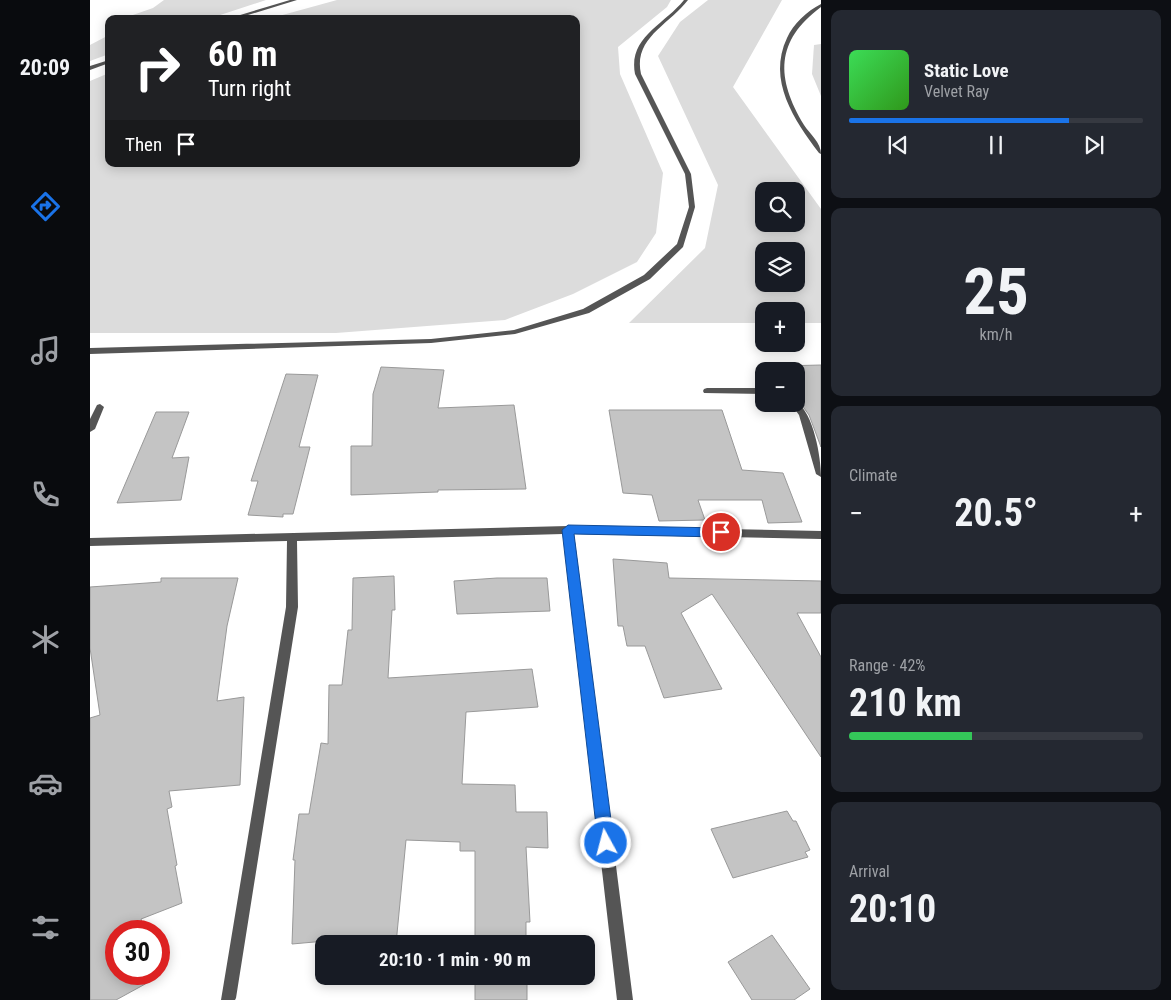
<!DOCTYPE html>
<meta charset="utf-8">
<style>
body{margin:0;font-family:"Roboto Condensed",sans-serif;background:#242831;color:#f1f3f6;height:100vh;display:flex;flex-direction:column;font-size:19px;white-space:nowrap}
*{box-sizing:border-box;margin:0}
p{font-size:16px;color:#9ea1a6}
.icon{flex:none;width:28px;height:28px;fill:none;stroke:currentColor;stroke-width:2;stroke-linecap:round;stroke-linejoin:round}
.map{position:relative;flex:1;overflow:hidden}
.details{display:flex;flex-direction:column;gap:10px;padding:10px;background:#0d0f14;width:350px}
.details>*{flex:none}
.hud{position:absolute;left:15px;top:15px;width:475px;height:152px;border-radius:10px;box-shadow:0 2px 12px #0003;background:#202124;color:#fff;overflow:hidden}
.fabs{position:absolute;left:665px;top:182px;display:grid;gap:10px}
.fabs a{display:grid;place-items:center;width:50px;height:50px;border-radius:10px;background:#171b24;box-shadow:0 2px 12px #0003;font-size:25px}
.speed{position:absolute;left:15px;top:920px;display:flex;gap:10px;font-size:25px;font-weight:700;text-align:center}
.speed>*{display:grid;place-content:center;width:65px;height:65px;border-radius:50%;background:#171b24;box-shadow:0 2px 12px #0003;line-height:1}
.speed .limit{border:8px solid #d22;background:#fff;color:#111}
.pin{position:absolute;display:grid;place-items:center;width:42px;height:42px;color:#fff;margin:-21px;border:2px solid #fff;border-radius:50%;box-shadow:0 1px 5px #0007}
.me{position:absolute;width:55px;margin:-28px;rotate:353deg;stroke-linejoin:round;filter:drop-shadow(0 0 4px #0008)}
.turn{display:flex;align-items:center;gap:18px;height:105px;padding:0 20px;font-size:22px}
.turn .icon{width:65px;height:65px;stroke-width:2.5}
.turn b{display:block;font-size:35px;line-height:42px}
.then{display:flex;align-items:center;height:48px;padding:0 20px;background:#0003;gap:10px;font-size:19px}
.big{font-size:38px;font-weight:700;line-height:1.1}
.details .card{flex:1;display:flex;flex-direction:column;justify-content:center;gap:8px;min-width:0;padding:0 18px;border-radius:10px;background:#242831}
.details .dial{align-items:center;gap:0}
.dial b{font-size:65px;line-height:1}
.song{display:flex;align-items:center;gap:15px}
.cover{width:60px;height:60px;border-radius:8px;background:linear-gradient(135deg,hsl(130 70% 55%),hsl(110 70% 35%))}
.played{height:5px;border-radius:2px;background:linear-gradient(90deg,#1a73e8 75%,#363941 75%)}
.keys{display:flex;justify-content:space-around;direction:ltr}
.heat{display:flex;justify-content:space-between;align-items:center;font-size:28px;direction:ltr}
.charge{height:8px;border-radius:4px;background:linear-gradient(90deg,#34c759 42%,#363941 0)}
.trip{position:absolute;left:225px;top:935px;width:280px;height:50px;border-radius:10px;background:#171b24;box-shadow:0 2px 12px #0003;font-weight:700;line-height:50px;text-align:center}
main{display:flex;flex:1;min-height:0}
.tabs{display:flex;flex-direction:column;width:90px;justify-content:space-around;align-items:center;background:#090b0e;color:#9ea1a6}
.tabs .icon{width:35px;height:35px}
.tabs .selected{color:#1a73e8}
.tabs b{font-size:22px;color:#f1f3f6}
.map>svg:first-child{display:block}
</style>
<main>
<nav class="tabs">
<b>20:09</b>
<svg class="icon selected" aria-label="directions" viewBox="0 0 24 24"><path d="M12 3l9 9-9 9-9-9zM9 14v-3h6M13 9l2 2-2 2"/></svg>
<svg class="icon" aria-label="music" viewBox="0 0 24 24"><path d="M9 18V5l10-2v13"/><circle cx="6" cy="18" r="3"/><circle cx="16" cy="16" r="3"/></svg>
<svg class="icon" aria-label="phone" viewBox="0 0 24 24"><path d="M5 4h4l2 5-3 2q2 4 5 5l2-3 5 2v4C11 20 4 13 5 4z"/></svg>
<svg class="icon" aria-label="climate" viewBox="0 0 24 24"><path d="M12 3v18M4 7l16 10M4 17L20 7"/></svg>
<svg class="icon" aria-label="car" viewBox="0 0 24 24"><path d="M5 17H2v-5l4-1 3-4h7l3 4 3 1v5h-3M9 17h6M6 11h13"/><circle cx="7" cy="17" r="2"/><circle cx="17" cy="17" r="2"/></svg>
<svg class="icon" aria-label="filters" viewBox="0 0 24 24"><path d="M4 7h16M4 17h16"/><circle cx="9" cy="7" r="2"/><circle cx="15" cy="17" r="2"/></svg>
</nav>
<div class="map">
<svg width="731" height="1000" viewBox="0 0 731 1000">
<rect width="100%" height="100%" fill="#fff"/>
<g fill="#dcdcdc" fill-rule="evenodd">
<path d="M 74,0 L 176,0 L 118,19 L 40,19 L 40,16 L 63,8 Z"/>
<path d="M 247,0 L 581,0 L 577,7 L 528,47 L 530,74 L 573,173 L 566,233 L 547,262 L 483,294 L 415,320 L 246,333 L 0,333 L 0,81 L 19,73 L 19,164 L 486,164 L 486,19 L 178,19 Z"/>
<path d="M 618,0 L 692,0 L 643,87 L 731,209 L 731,323 L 706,323 L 706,311 L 674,311 L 674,323 L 539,323 L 615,248 L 628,185 L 568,56 L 590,22 ZM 706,191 L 706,224 L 674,224 L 674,191 ZM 706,251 L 706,284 L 674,284 L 674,251 Z"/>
<path d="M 19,35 L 19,54 L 0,61 L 0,45 Z"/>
<path d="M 731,44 L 731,96 L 722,74 L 724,45 Z"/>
</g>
<g fill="#c4c4c4" stroke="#999">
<path d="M 731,365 L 731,447 L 719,415 L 706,397 L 706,371 L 693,371 L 691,366 Z"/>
<path d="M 291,367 L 354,370 L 348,408 L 424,405 L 436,489 L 348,490 L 348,492 L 261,495 L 261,446 L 282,446 L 283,394 Z"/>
<path d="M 196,374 L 228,375 L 209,447 L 220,447 L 203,514 L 193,514 L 193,517 L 158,515 L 168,481 L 161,481 Z"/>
<path d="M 519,410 L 632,410 L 652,470 L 693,473 L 712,522 L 678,523 L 672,500 L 608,500 L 615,520 L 569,521 L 562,495 L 533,493 Z"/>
<path d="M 66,412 L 99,412 L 82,458 L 99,457 L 91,500 L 27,503 Z"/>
<path d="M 523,559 L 577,563 L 579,578 L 731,581 L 731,613 L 707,613 L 731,657 L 731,757 L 622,594 L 591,613 L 632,689 L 574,698 L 555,646 L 537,646 L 533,626 L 528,626 Z"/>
<path d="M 304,576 L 305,610 L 302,610 L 298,678 L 442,669 L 448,707 L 376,712 L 372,784 L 425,785 L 426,812 L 457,812 L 458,848 L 436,847 L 440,922 L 436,922 L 436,944 L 385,944 L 385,851 L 370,851 L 370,842 L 316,840 L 306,944 L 268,944 L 269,938 L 202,944 L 205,860 L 203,860 L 209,814 L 219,814 L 231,743 L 238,744 L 239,685 L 252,685 L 258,630 L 262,630 L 263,578 Z"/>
<path d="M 71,578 L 148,578 L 137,626 L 127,701 L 154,697 L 150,785 L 79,791 L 82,807 L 77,809 L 87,865 L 85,866 L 92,903 L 51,919 L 55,931 L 26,931 L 26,974 L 67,974 L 68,977 L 26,1000 L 0,1000 L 0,718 L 10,715 L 0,648 L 0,587 L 71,582 Z"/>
<path d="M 407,578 L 457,578 L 460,611 L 367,614 L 364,581 Z"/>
<path d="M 697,811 L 703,821 L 706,821 L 720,850 L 715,852 L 718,857 L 643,878 L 621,829 Z"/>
<path d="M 682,935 L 720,989 L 704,1000 L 662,1000 L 638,962 Z"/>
<rect x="385" y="976" width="52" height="24"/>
</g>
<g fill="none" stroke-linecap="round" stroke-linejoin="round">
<g fill="#555" fill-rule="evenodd">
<path d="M 200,0 L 207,0 L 145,19 L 137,19 Z"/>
<path d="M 594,0 L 598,0 C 579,25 543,38 551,74 L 601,174 L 605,207 L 593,247 L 560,279 L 499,313 L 425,334 L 341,343 L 0,354 L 0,348 L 341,339 L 424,330 L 493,309 L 554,275 L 587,244 L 599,207 L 595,174 L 545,74 C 538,37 574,25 594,0 Z"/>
<path d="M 19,60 L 19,63 L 0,70 L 0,66 Z"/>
</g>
<g fill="#555" fill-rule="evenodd">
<path d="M 617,388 L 674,388 L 674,394 L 614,393 L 613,391 L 614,389 Z"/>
<path d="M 706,401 C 724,414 731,457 731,477 L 726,474 L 709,415 L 701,404 L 706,404 Z"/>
<path d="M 10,404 L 14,407 L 5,429 L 0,432 L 0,419 L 7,405 Z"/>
<path d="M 478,526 L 731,531 L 731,539 L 484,534 L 543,1000 L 527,1000 L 473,534 L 207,541 L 208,607 L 146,998 L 145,1000 L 131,1000 L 196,607 L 197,541 L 0,546 L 0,538 Z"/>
</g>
<path fill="#555" fill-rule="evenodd" d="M 731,4 L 731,7 C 685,41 686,78 714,125 C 720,134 731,143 731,154 L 729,153 C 704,120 677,80 697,38 C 703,24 717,11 731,4 Z"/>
</g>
<path fill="#1a73e8" stroke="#114b97" d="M 478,525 L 631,528 L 637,532 L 631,537 L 484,534 L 524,843 L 521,849 L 516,851 L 510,849 L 508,843 L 472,530 Z"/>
</svg>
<div class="fabs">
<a><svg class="icon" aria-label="search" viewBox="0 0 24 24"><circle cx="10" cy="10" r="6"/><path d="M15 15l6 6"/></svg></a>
<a><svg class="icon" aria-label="layers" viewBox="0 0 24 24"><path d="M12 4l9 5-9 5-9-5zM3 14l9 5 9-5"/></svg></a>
<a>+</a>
<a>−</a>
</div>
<div class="speed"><div class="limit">30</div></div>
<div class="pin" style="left:631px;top:532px;background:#d93025"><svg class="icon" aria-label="arrive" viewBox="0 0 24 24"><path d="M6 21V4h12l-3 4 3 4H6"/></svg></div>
<svg class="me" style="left:516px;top:843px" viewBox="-20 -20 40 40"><circle r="17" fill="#1a73e8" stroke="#fff" stroke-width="3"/><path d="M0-11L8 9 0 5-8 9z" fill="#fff"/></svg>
<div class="trip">20:10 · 1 min · 90 m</div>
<div class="hud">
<div class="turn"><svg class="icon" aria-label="right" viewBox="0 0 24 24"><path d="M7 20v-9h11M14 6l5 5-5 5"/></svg><div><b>60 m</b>Turn right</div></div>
<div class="then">Then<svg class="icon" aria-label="arrive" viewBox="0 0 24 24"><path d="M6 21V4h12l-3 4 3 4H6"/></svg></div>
</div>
</div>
<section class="details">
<div class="card">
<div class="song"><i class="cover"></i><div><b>Static Love</b><p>Velvet Ray</p></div></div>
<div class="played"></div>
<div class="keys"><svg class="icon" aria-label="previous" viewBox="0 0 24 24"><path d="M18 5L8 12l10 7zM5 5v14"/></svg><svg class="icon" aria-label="pause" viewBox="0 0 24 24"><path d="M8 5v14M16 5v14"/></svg><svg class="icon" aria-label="next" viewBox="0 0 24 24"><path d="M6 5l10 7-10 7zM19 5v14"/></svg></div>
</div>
<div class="card dial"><b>25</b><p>km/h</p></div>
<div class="card"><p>Climate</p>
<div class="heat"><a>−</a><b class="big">20.5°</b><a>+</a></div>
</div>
<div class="card"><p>Range · 42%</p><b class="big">210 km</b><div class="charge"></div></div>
<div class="card"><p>Arrival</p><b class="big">20:10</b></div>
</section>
</main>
